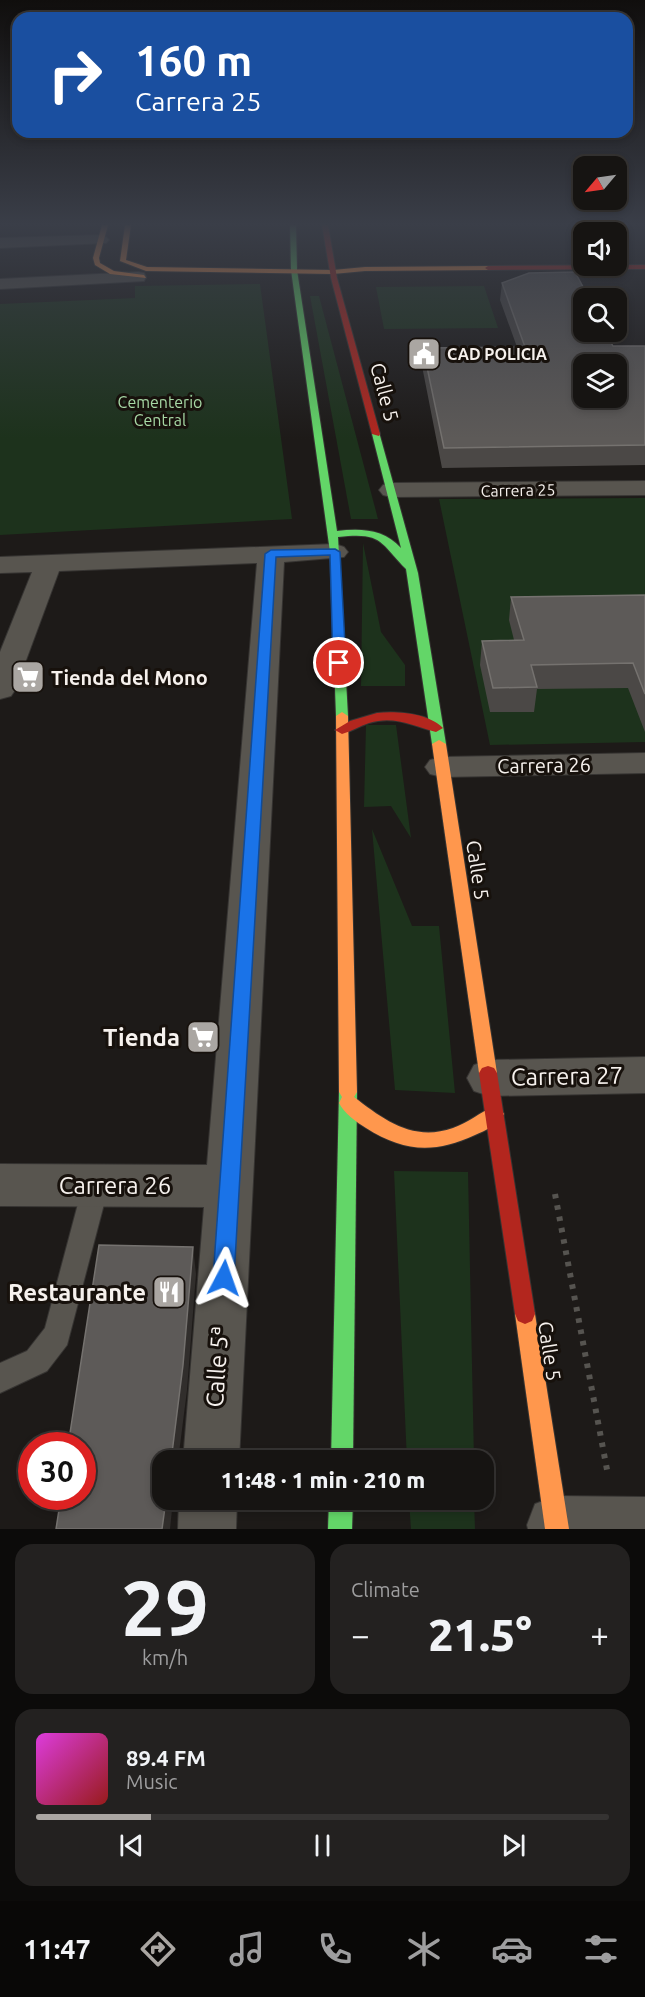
<!DOCTYPE html>
<meta charset="utf-8">
<style>
body{margin:0;font-family:Ubuntu,sans-serif;background:#232120;color:#f1f3f6;height:100vh;display:flex;flex-direction:column;font-size:22px;white-space:nowrap}
*{box-sizing:border-box;margin:0}
p{font-size:20px;color:#9e9e9f}
.icon{flex:none;width:33px;height:33px;fill:none;stroke:currentColor;stroke-width:2;stroke-linecap:round;stroke-linejoin:round}
.map{position:relative;height:1529px;overflow:hidden}
.sheet{display:flex;flex-direction:column;gap:15px;padding:15px;background:#0c0b0a;flex:1}
.sheet>*{flex:none}
.guide{position:absolute;left:12px;top:12px;width:621px;height:126px;border-radius:18px;box-shadow:0 3px 9px #0003,0 0 0 2px #353332;background:#1a4fa0;color:#fff;overflow:hidden}
.needle{width:39px;rotate:241deg}
.fabs{position:absolute;left:573px;top:156px;display:grid;gap:12px}
.fabs a{display:grid;place-items:center;width:54px;height:54px;border-radius:12px;background:#161412;box-shadow:0 3px 9px #0003,0 0 0 2px #353332;font-size:30px}
.speed{position:absolute;left:18px;top:1432px;display:flex;gap:12px;font-size:30px;font-weight:700;text-align:center}
.speed>*{display:grid;place-content:center;width:78px;height:78px;border-radius:50%;background:#161412;box-shadow:0 3px 9px #0003,0 0 0 2px #353332;line-height:1}
.speed .limit{border:9px solid #d22;background:#fff;color:#111}
.pin{position:absolute;display:grid;place-items:center;width:51px;height:51px;color:#fff;margin:-26px;border:3px solid #fff;border-radius:50%;box-shadow:0 2px 6px #0007}
.me{position:absolute;width:66px;margin:-33px;rotate:4deg;stroke-linejoin:round;filter:drop-shadow(0 0 4px #0008)}
.turn{display:flex;align-items:center;gap:21px;height:126px;padding:0 24px;font-size:27px}
.turn .icon{width:78px;height:78px;stroke-width:2.5}
.turn b{display:block;font-size:42px;line-height:51px}
.big{font-size:45px;font-weight:800;line-height:1.1}
.sheet .tile{flex:1;display:flex;flex-direction:column;justify-content:center;gap:9px;min-width:0;padding:0 21px;border-radius:18px;background:#232120}
.sheet .dial{align-items:center;gap:0}
.dial b{font-size:78px;line-height:1}
.song{display:flex;align-items:center;gap:18px}
.cover{width:72px;height:72px;border-radius:9px;background:linear-gradient(135deg,hsl(300 70% 55%),hsl(0 70% 35%))}
.played{height:6px;border-radius:3px;background:linear-gradient(90deg,#aaa6a2 20%,#353332 20%)}
.keys{display:flex;justify-content:space-around;direction:ltr}
.heat{display:flex;justify-content:space-between;align-items:center;font-size:33px;direction:ltr}
.sheet .tiles{flex:1;display:grid;gap:15px;grid-template-columns:1fr 1fr}
.tile:last-child{grid-column:span 2}
.trip{position:absolute;left:152px;top:1450px;width:342px;height:60px;border-radius:18px;background:#161412;box-shadow:0 3px 9px #0003,0 0 0 2px #353332;font-weight:800;line-height:60px;text-align:center}
.dock{display:flex;height:96px;justify-content:space-around;align-items:center;background:#090807;color:#9e9e9f}
.dock .icon{width:42px;height:42px}
.dock .selected{color:#aaa6a2}
.dock b{font-size:27px;color:#f1f3f6}
.map>svg:first-child{display:block}
</style>
<div class="map">
<svg width="645" height="1529" viewBox="0 0 645 1529">
<rect width="100%" height="100%" fill="#1d1a18"/>
<g fill="#1d321c">
<path d="M 260,284 L 292,519 L 0,535 L 0,304 L 135,298 L 135,286 Z"/>
<path d="M 484,286 L 498,328 L 384,329 L 376,287 Z"/>
<path d="M 310,296 L 319,296 L 378,519 L 351,519 Z"/>
<path d="M 645,498 L 645,742 L 490,745 L 439,499 Z"/>
<path d="M 363,543 L 381,632 L 405,665 L 405,686 L 361,686 Z"/>
<path d="M 366,725 L 396,725 L 411,838 L 391,806 L 364,807 Z"/>
<path d="M 372,829 L 412,926 L 439,926 L 455,1093 L 395,1090 Z"/>
<path d="M 394,1171 L 468,1172 L 474,1461 L 407,1461 Z"/>
<path d="M 409,1500 L 474,1500 L 475,1529 L 411,1529 Z"/>
</g>
<g fill="none" stroke-linecap="round" stroke-linejoin="round">
<g stroke="#363432" stroke-width="2">
<path id="lane" d="M 96,1174 L 105,1177 L 109,1185 L 67,1345 L 47,1371 L 0,1393 L 0,1363 L 27,1351 L 45,1328 L 83,1185 L 87,1177 Z"/>
</g>
<g stroke="#363432" stroke-width="2">
<g id="street">
<path d="M 101,235 L 106,237 L 109,240 L 106,243 L 0,248 L 0,238 Z"/>
<path d="M 138,272 L 144,273 L 146,277 L 144,281 L 0,289 L 0,279 Z"/>
<path d="M 645,481 L 645,495 L 391,497 L 383,495 L 379,490 L 383,485 L 391,483 Z"/>
<path d="M 335,544 L 344,547 L 348,552 L 344,557 L 284,562 L 239,1461 L 183,1461 L 204,1207 L 0,1206 L 0,1164 L 207,1165 L 257,563 L 59,571 L 15,690 L 11,696 L 0,699 L 0,652 L 32,572 L 0,573 L 0,557 Z"/>
<path d="M 645,753 L 645,773 L 442,777 L 430,774 L 425,767 L 430,760 L 442,757 Z"/>
<path d="M 645,1057 L 645,1093 L 489,1096 L 474,1091 L 467,1078 L 474,1065 L 489,1060 Z"/>
<path d="M 556,1496 L 645,1497 L 645,1529 L 528,1529 L 527,1525 L 535,1504 Z"/>
<path d="M 179,1500 L 237,1500 L 236,1529 L 178,1529 Z"/>
</g>
</g>
<g stroke="#363432" stroke-width="2">
<g id="fast">
<path d="M 290,225 L 296,225 L 297,270 L 337,531 C 361,528 384,529 401,548 L 372,434 L 379,432 L 418,573 L 446,744 L 444,747 L 434,747 L 432,744 L 406,569 C 379,542 383,532 338,537 L 348,716 L 342,720 L 336,716 L 330,552 L 291,270 Z"/>
<path d="M 348,1084 L 354,1087 L 357,1092 L 353,1461 L 331,1461 L 339,1092 L 342,1087 Z"/>
<path d="M 329,1500 L 353,1500 L 352,1529 L 328,1529 Z"/>
</g>
</g>
<g stroke="#363432" stroke-width="2">
<g id="slow">
<path d="M 102,225 L 108,225 L 99,258 L 100,263 L 114,271 L 144,275 L 146,278 L 110,274 L 95,265 L 93,258 Z"/>
<path d="M 125,225 L 131,225 L 126,260 L 147,267 L 333,270 L 365,267 L 488,266 L 491,268 L 488,270 L 365,271 L 333,274 L 146,271 L 120,261 Z"/>
<path d="M 342,712 L 348,716 L 357,1092 L 354,1097 C 384,1120 413,1142 453,1128 C 468,1123 480,1112 495,1106 L 501,1109 L 504,1114 C 499,1124 485,1131 475,1135 C 434,1154 404,1152 366,1128 C 356,1122 344,1113 339,1103 L 342,1097 L 339,1092 L 336,716 Z"/>
<path d="M 439,740 L 446,744 L 497,1073 L 494,1078 L 488,1080 L 482,1078 L 479,1073 L 432,744 Z"/>
<path d="M 525,1304 L 532,1307 L 535,1314 L 569,1529 L 545,1529 L 515,1314 L 518,1307 Z"/>
</g>
</g>
<g stroke="#363432" stroke-width="2">
<g id="jam">
<path d="M 322,225 L 328,225 L 337,278 L 380,434 L 379,436 L 372,434 L 331,278 Z"/>
<path d="M 645,265 L 645,269 L 488,270 L 485,268 L 488,266 Z"/>
<path d="M 377,713 C 397,711 428,713 443,728 L 436,732 C 413,726 394,715 369,723 C 360,726 352,731 342,734 L 335,730 L 350,721 Z"/>
<path d="M 488,1066 L 494,1068 L 497,1073 L 535,1314 L 532,1321 L 525,1324 L 518,1321 L 515,1314 L 479,1073 L 482,1068 Z"/>
</g>
</g>
<path stroke="#565450" stroke-width="6" stroke-dasharray="4.5 7" stroke-linecap="butt" d="M 555,1194 L 608,1475"/>
<use href="#lane" fill="#58554f" fill-rule="evenodd"/>
<use href="#street" fill="#58554f" fill-rule="evenodd"/>
<use href="#fast" fill="#63d668" fill-rule="evenodd"/>
<use href="#slow" fill="#ff974d" fill-rule="evenodd"/>
<use href="#jam" fill="#b3261e" fill-rule="evenodd"/>
</g>
<g fill="#4b4846">
<path d="M 502,283 L 613,346 L 645,346 L 645,465 L 442,468 L 422,366 L 423,348 L 517,347 L 500,300 Z"/>
<path d="M 645,595 L 645,732 L 628,688 L 537,689 L 534,712 L 490,712 L 480,665 L 482,641 L 514,640 L 509,620 L 511,597 Z"/>
</g>
<g fill="#312e2c">
<path d="M 193,1247 L 196,1274 L 187,1390 L 178,1461 L 171,1461 Z"/>
<path d="M 166,1500 L 173,1500 L 170,1529 L 162,1529 Z"/>
</g>
<g fill="#5d5a58" stroke="#75726f" stroke-width="1.5" fill-rule="evenodd">
<path d="M 575,272 L 589,298 L 584,298 L 584,332 L 605,332 L 613,346 L 645,346 L 645,445 L 444,448 L 423,348 L 525,347 L 502,283 L 529,273 ZM 584,364 L 616,364 L 616,398 L 584,398 Z"/>
<path d="M 645,595 L 645,694 L 633,663 L 531,665 L 537,687 L 493,688 L 482,641 L 524,640 L 511,597 Z"/>
<path d="M 99,1245 L 193,1247 L 183,1365 L 171,1461 L 162,1461 L 162,1500 L 166,1500 L 162,1529 L 56,1529 L 61,1497 L 82,1497 L 82,1446 L 68,1446 Z"/>
</g>
<linearGradient id="sky" x2="0" y2="1"><stop stop-color="#100e0d"/><stop offset="0.51" stop-color="#3a3e48"/><stop offset="1" stop-color="#3a3e48" stop-opacity="0"/></linearGradient>
<rect width="645" height="439" fill="url(#sky)"/>
<path fill="#1a73e8" stroke="#114b97" stroke-width="1.5" d="M 335,549 L 340,552 L 346,663 L 339,667 L 333,663 L 330,555 L 276,557 L 234,1278 L 231,1285 L 224,1288 L 216,1285 L 213,1278 L 265,554 L 271,550 Z"/>
<defs>
<g id="civic-square" transform="scale(1.725)"><rect x="-9" y="-9" width="18" height="18" rx="4" fill="#aaa6a2" stroke="#17110c"/><path d="M-.6-6.5H3V-4.5H.6V-3L4-1V1h2V6H-6V1h2V-1L-.6-3ZM-1.2 2.5V6h2.4V2.5Z" fill="#fff"/></g>
<g id="supermarket-square" transform="scale(1.725)"><rect x="-9" y="-9" width="18" height="18" rx="4" fill="#aaa6a2" stroke="#17110c"/><path d="M-6-5.5h2.5l.6 2H6L4.5 2H-2.5L-4.4-4H-6ZM-1.5 3.2a1.3 1.3 0 1 0 .1 0ZM3 3.2a1.3 1.3 0 1 0 .1 0Z" fill="#fff"/></g>
<g id="restaurant-square" transform="scale(1.725)"><rect x="-9" y="-9" width="18" height="18" rx="4" fill="#aaa6a2" stroke="#17110c"/><path d="M-5-6h1v4h1v-4h1v4h1v-4h1v5L-1.5 .5V6h-2V.5L-5-1ZM5-6V6H3V1.5H1.5Q1.5-4 5-6Z" fill="#fff"/></g>
</defs>
<g fill-rule="evenodd">
<use href="#civic-square" x="424" y="354"/>
<use href="#supermarket-square" x="28" y="677"/>
<use href="#supermarket-square" x="203" y="1037"/>
<use href="#restaurant-square" x="169" y="1292"/>
</g>
<g text-anchor="middle" dominant-baseline="central" stroke-width="6" stroke-linejoin="round" paint-order="stroke">
<g font-size="16" font-weight="bold" fill="#f6f1ed" stroke="#17110c" text-anchor="start">
<text x="447" y="354">CAD POLICIA</text>
</g>
<g font-size="16" fill="#a7d8a5" stroke="#17110c">
<text x="160" y="402">Cementerio<tspan x="160" dy="18">Central</tspan></text>
</g>
<g font-size="16" fill="#f6f1ed" stroke="#17110c">
<text transform="translate(518 490) rotate(-1)">Carrera 25</text>
</g>
<g font-size="20" fill="#f6f1ed" stroke="#17110c">
<text transform="translate(385 392) rotate(75)">Calle 5</text>
<text transform="translate(544 765) rotate(-1)">Carrera 26</text>
<text transform="translate(478 870) rotate(81)">Calle 5</text>
<text transform="translate(550 1351) rotate(81)">Calle 5</text>
</g>
<g font-size="20" font-weight="bold" fill="#f6f1ed" stroke="#17110c" text-anchor="start">
<text x="51" y="677">Tienda del Mono</text>
</g>
<g font-size="24" font-weight="bold" fill="#f6f1ed" stroke="#17110c" text-anchor="end">
<text x="180" y="1037">Tienda</text>
<text x="146" y="1292">Restaurante</text>
</g>
<g font-size="24" fill="#f6f1ed" stroke="#17110c">
<text transform="translate(567 1076) rotate(-1)">Carrera 27</text>
<text x="115" y="1185">Carrera 26</text>
<text transform="translate(217 1367) rotate(-86)">Calle 5ª</text>
</g>
</g>
</svg>
<div class="fabs">
<a><svg class="needle" viewBox="-14 -14 28 28"><path d="M0-13l5 13h-10z" fill="#e53935"/><path d="M0 13l5-13h-10z" fill="#9e9e9f"/></svg></a>
<a><svg class="icon" aria-label="sound" viewBox="0 0 24 24"><path d="M4 9h4l5-4v14l-5-4H4zM17 9q2 3 0 6"/></svg></a>
<a><svg class="icon" aria-label="search" viewBox="0 0 24 24"><circle cx="10" cy="10" r="6"/><path d="M15 15l6 6"/></svg></a>
<a><svg class="icon" aria-label="layers" viewBox="0 0 24 24"><path d="M12 4l9 5-9 5-9-5zM3 14l9 5 9-5"/></svg></a>
</div>
<div class="speed"><div class="limit">30</div></div>
<div class="pin" style="left:339px;top:663px;background:#d93025"><svg class="icon" aria-label="arrive" viewBox="0 0 24 24"><path d="M6 21V4h12l-3 4 3 4H6"/></svg></div>
<svg class="me" style="left:224px;top:1278px" viewBox="-20 -20 40 40"><path d="M0-17L14 15 0 8-14 15z" fill="#1a73e8" stroke="#fff" stroke-width="4"/></svg>
<div class="trip">11:48 · 1 min · 210 m</div>
<div class="guide">
<div class="turn"><svg class="icon" aria-label="right" viewBox="0 0 24 24"><path d="M7 20v-9h11M14 6l5 5-5 5"/></svg><div><b>160 m</b>Carrera 25</div></div>
</div>
</div>
<section class="sheet">
<div class="tiles">
<div class="tile dial"><b>29</b><p>km/h</p></div>
<div class="tile"><p>Climate</p>
<div class="heat"><a>−</a><b class="big">21.5°</b><a>+</a></div>
</div>
<div class="tile">
<div class="song"><i class="cover"></i><div><b>89.4 FM</b><p>Music</p></div></div>
<div class="played"></div>
<div class="keys"><svg class="icon" aria-label="previous" viewBox="0 0 24 24"><path d="M18 5L8 12l10 7zM5 5v14"/></svg><svg class="icon" aria-label="pause" viewBox="0 0 24 24"><path d="M8 5v14M16 5v14"/></svg><svg class="icon" aria-label="next" viewBox="0 0 24 24"><path d="M6 5l10 7-10 7zM19 5v14"/></svg></div>
</div>
</div>
</section>
<nav class="dock">
<b>11:47</b>
<svg class="icon selected" aria-label="directions" viewBox="0 0 24 24"><path d="M12 3l9 9-9 9-9-9zM9 14v-3h6M13 9l2 2-2 2"/></svg>
<svg class="icon" aria-label="music" viewBox="0 0 24 24"><path d="M9 18V5l10-2v13"/><circle cx="6" cy="18" r="3"/><circle cx="16" cy="16" r="3"/></svg>
<svg class="icon" aria-label="phone" viewBox="0 0 24 24"><path d="M5 4h4l2 5-3 2q2 4 5 5l2-3 5 2v4C11 20 4 13 5 4z"/></svg>
<svg class="icon" aria-label="climate" viewBox="0 0 24 24"><path d="M12 3v18M4 7l16 10M4 17L20 7"/></svg>
<svg class="icon" aria-label="car" viewBox="0 0 24 24"><path d="M5 17H2v-5l4-1 3-4h7l3 4 3 1v5h-3M9 17h6M6 11h13"/><circle cx="7" cy="17" r="2"/><circle cx="17" cy="17" r="2"/></svg>
<svg class="icon" aria-label="filters" viewBox="0 0 24 24"><path d="M4 7h16M4 17h16"/><circle cx="9" cy="7" r="2"/><circle cx="15" cy="17" r="2"/></svg>
</nav>
